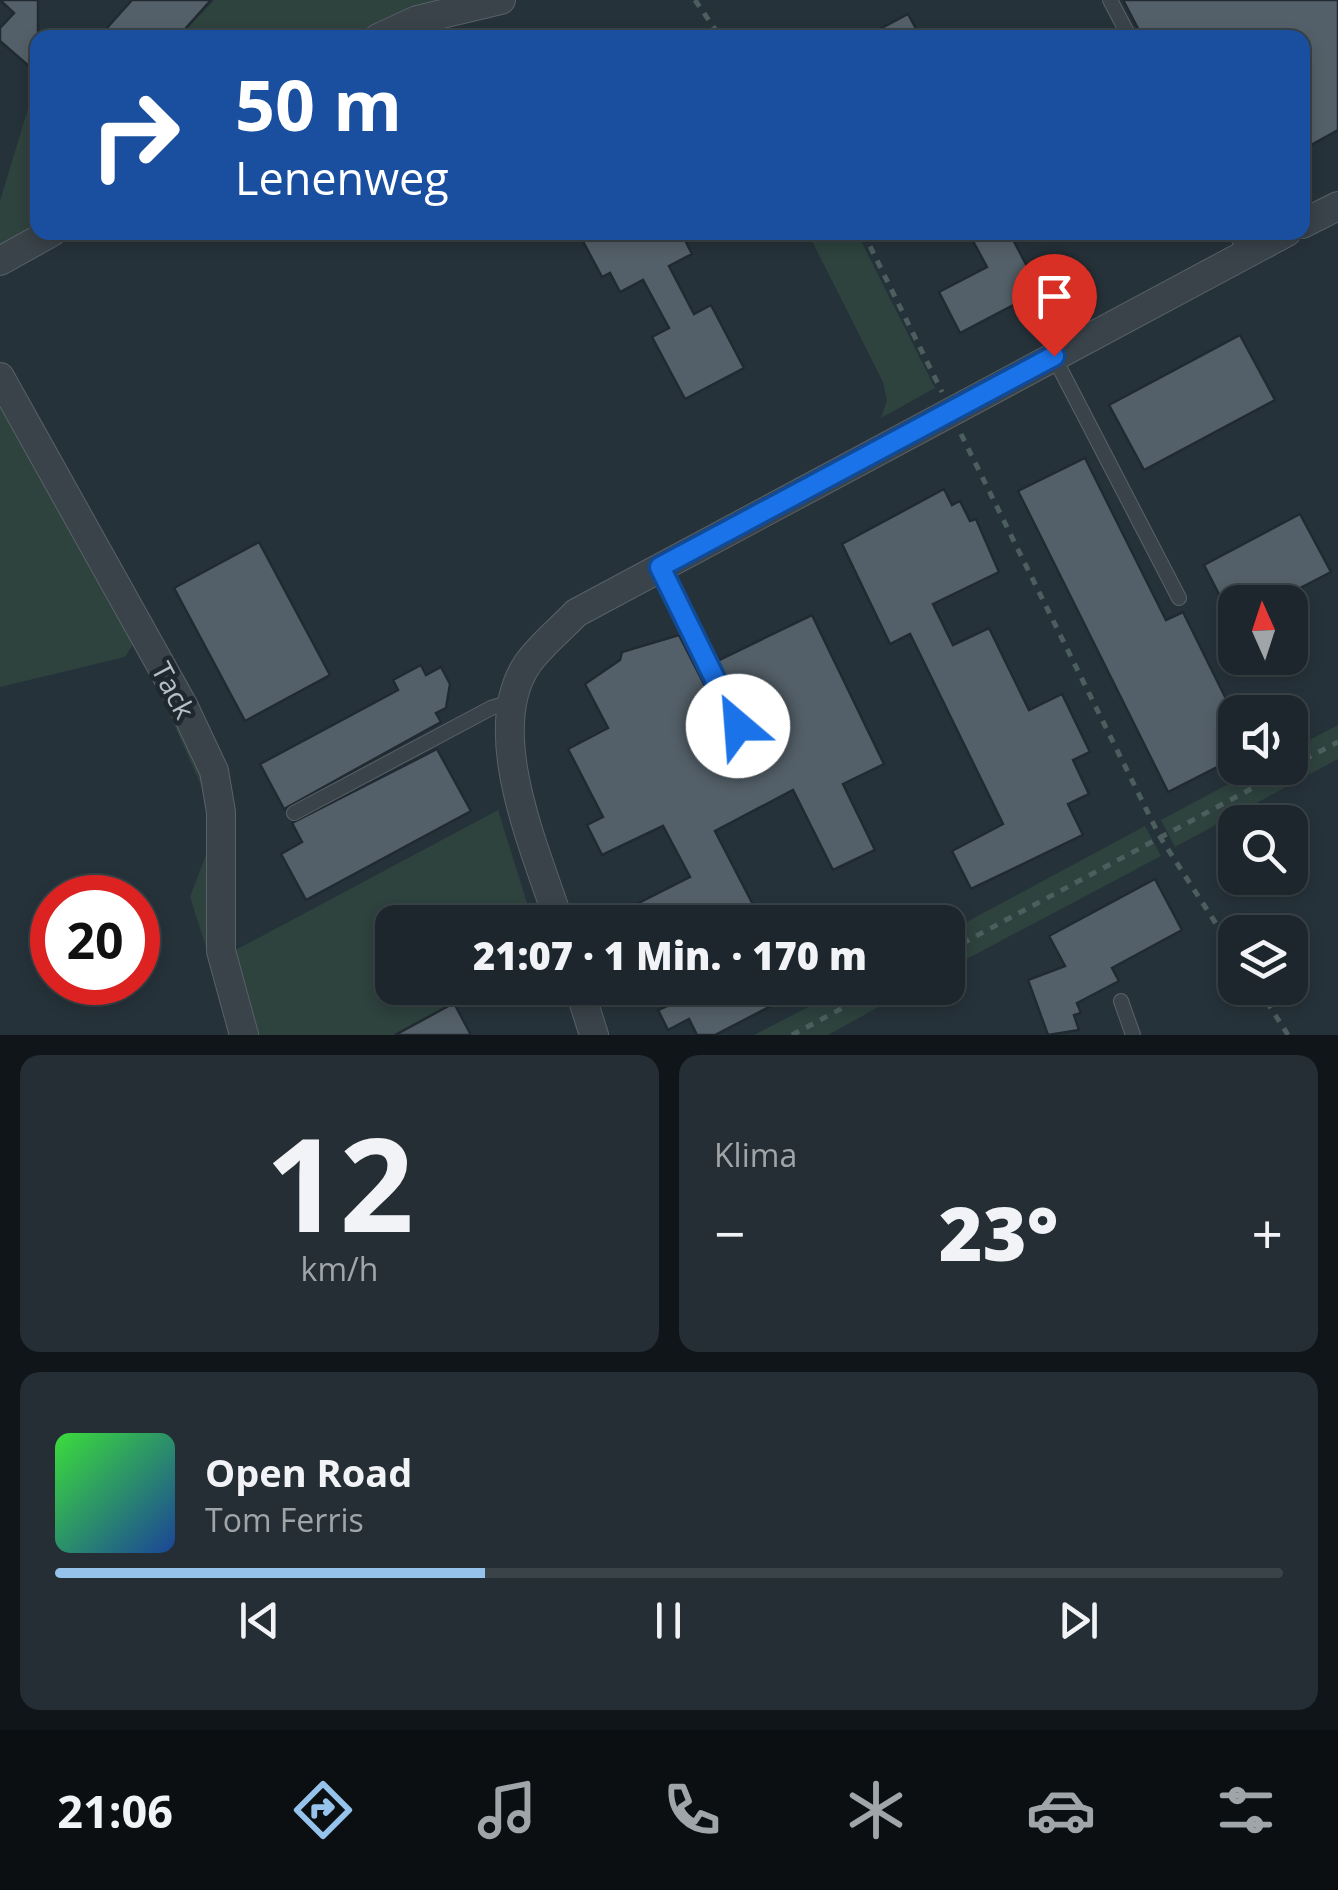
<!DOCTYPE html>
<html lang="de">
<meta charset="utf-8">
<style>
body{margin:0;font-family:"Open Sans",sans-serif;background:#252e34;color:#f1f3f6;height:100vh;display:flex;flex-direction:column;font-size:38px;white-space:nowrap}
*{box-sizing:border-box;margin:0}
p{font-size:32px;color:#a0a5a9}
.icon{flex:none;width:55px;height:55px;fill:none;stroke:currentColor;stroke-width:2;stroke-linecap:round;stroke-linejoin:round}
.map{position:relative;height:1035px;overflow:hidden}
.sheet{display:flex;flex-direction:column;gap:20px;padding:20px;background:#0f1518;flex:1}
.sheet>*{flex:none}
.guide{position:absolute;left:30px;top:30px;width:1280px;height:210px;border-radius:20px;box-shadow:0 5px 15px #0003,0 0 0 2px #3a4348;background:#1a4fa0;color:#fff;overflow:hidden}
.needle{width:65px;rotate:357deg}
.buttons{position:absolute;left:1218px;top:585px;display:grid;gap:20px}
.buttons a{display:grid;place-items:center;width:90px;height:90px;border-radius:20px;background:#1c262c;box-shadow:0 5px 15px #0003,0 0 0 2px #3a4348;font-size:50px}
.speed{position:absolute;left:30px;top:875px;display:flex;gap:20px;font-size:50px;font-weight:700;text-align:center}
.speed>*{display:grid;place-content:center;width:130px;height:130px;border-radius:50%;background:#1c262c;box-shadow:0 5px 15px #0003,0 0 0 2px #3a4348;line-height:1}
.speed .limit{border:15px solid #d22;background:#fff;color:#111}
.pin{position:absolute;display:grid;place-items:center;width:85px;height:85px;color:#fff;margin:-102px -42px;border-radius:50% 50% 50% 0;rotate:-45deg;box-shadow:0 0 10px #0007}
.pin .icon{rotate:45deg}
.me{position:absolute;width:110px;margin:-55px;rotate:333deg;stroke-linejoin:round;filter:drop-shadow(0 0 8px #0008)}
.turn{display:flex;align-items:center;gap:35px;height:210px;padding:0 40px;font-size:45px}
.turn .icon{width:130px;height:130px;stroke-width:2.5}
.turn b{display:block;font-size:70px;line-height:85px}
.big{font-size:75px;font-weight:800;line-height:1.1}
.sheet .card{flex:1;display:flex;flex-direction:column;justify-content:center;gap:15px;min-width:0;padding:0 35px;border-radius:20px;background:#252e34}
.sheet .dial{align-items:center;gap:0}
.dial b{font-size:130px;line-height:1}
.song{display:flex;align-items:center;gap:30px}
.cover{width:120px;height:120px;border-radius:15px;background:linear-gradient(135deg,hsl(120 70% 55%),hsl(220 70% 35%))}
.played{height:10px;border-radius:5px;background:linear-gradient(90deg,#96c3eb 35%,#3a4348 35%)}
.keys{display:flex;justify-content:space-around;direction:ltr}
.heat{display:flex;justify-content:space-between;align-items:center;font-size:55px;direction:ltr}
.sheet .tiles{flex:1;display:grid;gap:20px;grid-template-columns:1fr 1fr}
.card:last-child{grid-column:span 2}
.trip{position:absolute;left:375px;top:905px;width:590px;height:100px;border-radius:20px;background:#1c262c;box-shadow:0 5px 15px #0003,0 0 0 2px #3a4348;font-weight:800;line-height:100px;text-align:center}
.tabs{display:flex;height:160px;justify-content:space-around;align-items:center;background:#0b0f12;color:#a0a5a9}
.tabs .icon{width:70px;height:70px}
.tabs .current{color:#96c3eb}
.tabs b{font-size:45px;color:#f1f3f6}
.map>svg:first-child{display:block}
</style>
<div class="map">
<svg width="1338" height="1035" viewBox="0 0 1338 1035">
<rect width="100%" height="100%" fill="#26323a"/>
<g fill="#2e423e">
<path d="M 214,0 L 470,0 L 417,13 L 356,37 L 178,38 Z"/>
<path d="M 33,92 L 38,96 L 38,232 L 0,253 L 0,201 Z"/>
<path d="M 808,233 L 857,233 L 935,388 L 881,418 L 887,400 L 883,382 Z"/>
<path d="M 0,391 L 135,641 L 125,657 L 0,687 Z"/>
<path d="M 147,664 L 187,725 L 218,823 L 211,911 L 217,957 L 239,1035 L 234,1035 L 190,897 L 218,823 Z"/>
<path d="M 1338,725 L 1338,759 L 1175,847 L 1161,820 L 1258,768 L 1290,768 L 1290,750 Z"/>
<path d="M 498,810 L 533,922 L 392,922 L 392,988 L 483,988 L 394,1035 L 251,1035 L 228,954 Z"/>
<path d="M 1145,826 L 1161,856 L 948,969 L 948,932 Z"/>
<path d="M 845,988 L 913,988 L 828,1035 L 754,1035 Z"/>
</g>
<g fill="#546069" stroke="#212a31" stroke-width="2.5">
<path d="M 0,0 L 38,0 L 38,74 L 0,41 L 0,28 L 14,13 Z"/>
<path d="M 132,0 L 211,0 L 177,38 L 98,38 Z"/>
<path d="M 1123,0 L 1338,0 L 1338,130 L 1302,150 L 1302,38 L 1143,38 Z"/>
<path d="M 908,14 L 921,38 L 863,38 Z"/>
<path d="M 578,232 L 681,232 L 692,254 L 669,266 L 694,314 L 711,305 L 744,368 L 685,399 L 652,337 L 669,328 L 643,280 L 620,292 L 610,273 L 602,277 Z"/>
<path d="M 968,232 L 1009,232 L 1040,291 L 960,333 L 939,292 L 987,267 Z"/>
<path d="M 1240,335 L 1275,400 L 1144,470 L 1109,405 Z"/>
<path d="M 1085,458 L 1166,620 L 1183,612 L 1235,717 L 1235,758 L 1168,792 L 1018,491 Z"/>
<path d="M 944,489 L 952,505 L 960,501 L 970,521 L 976,519 L 999,572 L 933,604 L 953,645 L 989,628 L 1029,710 L 1062,694 L 1090,752 L 1073,760 L 1089,794 L 1068,804 L 1083,835 L 971,889 L 952,851 L 1003,824 L 910,634 L 890,644 L 842,544 Z"/>
<path d="M 1300,514 L 1331,572 L 1273,602 L 1223,602 L 1204,565 Z"/>
<path d="M 259,542 L 330,675 L 245,721 L 174,588 Z"/>
<path d="M 812,615 L 884,764 L 843,784 L 875,850 L 833,870 L 793,790 L 715,831 L 762,922 L 601,922 L 690,877 L 663,826 L 602,855 L 587,825 L 603,817 L 568,749 L 608,728 L 585,684 L 620,660 L 622,652 L 679,635 L 728,731 L 742,736 L 748,721 L 717,661 Z"/>
<path d="M 421,665 L 426,675 L 441,667 L 450,684 L 446,708 L 436,713 L 441,722 L 284,809 L 260,764 L 398,690 L 393,680 Z"/>
<path d="M 437,749 L 471,811 L 306,900 L 281,854 L 302,842 L 292,823 Z"/>
<path d="M 1155,879 L 1182,930 L 1112,968 L 1119,981 L 1077,1003 L 1081,1013 L 1074,1015 L 1079,1030 L 1048,1035 L 1028,980 L 1065,966 L 1049,936 Z"/>
<path d="M 708,988 L 806,988 L 715,1035 L 697,1035 L 689,1019 L 668,1030 L 658,1010 Z"/>
<path d="M 454,1003 L 471,1035 L 395,1035 Z"/>
</g>
<g fill="none" stroke-linecap="round" stroke-linejoin="round">
<g stroke="#586168" stroke-width="16">
<g id="service">
<path d="M 1110,0 L 1130,38"/>
<path d="M 1235,232 L 1247,254"/>
<path d="M 1054,357 L 1179,598"/>
<path d="M 659,567 L 738,726"/>
<path d="M 294,813 L 491,708 L 514,701"/>
<path d="M 1121,1001 L 1133,1035"/>
</g>
</g>
<g stroke="#586168" stroke-width="30">
<g id="minor">
<path d="M 378,38 L 417,20 L 501,0"/>
<path d="M 1302,224 L 1338,206"/>
<path d="M 0,261 L 52,232"/>
<path d="M 0,377 L 183,705 L 214,771 L 221,812 L 221,951 L 244,1035"/>
<path d="M 559,922 C 537,852 481,731 528,663 C 541,645 561,629 576,613 L 1287,232"/>
<path d="M 579,988 L 594,1035"/>
</g>
</g>
<g stroke="#4d5e5e" stroke-width="5" stroke-dasharray="8 8" stroke-linecap="butt">
<path d="M 695,0 L 721,38"/>
<path d="M 863,232 L 942,392"/>
<path d="M 961,434 L 1160,837 L 1235,953"/>
<path d="M 1290,767 L 1338,742"/>
<path d="M 948,951 L 1290,768"/>
<path d="M 1258,988 L 1288,1035"/>
<path d="M 792,1035 L 880,988"/>
</g>
<use href="#service" stroke="#3a434a" stroke-width="14"/>
<use href="#minor" stroke="#3a434a" stroke-width="28"/>
</g>
<g fill="none" stroke-linecap="round" stroke-linejoin="round">
<g stroke="#114b97" stroke-width="25">
<path id="route" d="M 738,726 L 660,567 L 1054,356"/>
</g>
<use href="#route" stroke="#1a73e8" stroke-width="18"/>
</g>
<g text-anchor="middle" dominant-baseline="central" stroke-width="9" stroke-linejoin="round" paint-order="stroke">
<g font-size="28" fill="#b6bec6" stroke="#1f282f">
<text transform="translate(174 690) rotate(62)">Tack</text>
</g>
</g>
</svg>
<div class="buttons">
<a><svg class="needle" viewBox="-14 -14 28 28"><path d="M0-13l5 13h-10z" fill="#e53935"/><path d="M0 13l5-13h-10z" fill="#a0a5a9"/></svg></a>
<a><svg class="icon" aria-label="sound" viewBox="0 0 24 24"><path d="M4 9h4l5-4v14l-5-4H4zM17 9q2 3 0 6"/></svg></a>
<a><svg class="icon" aria-label="search" viewBox="0 0 24 24"><circle cx="10" cy="10" r="6"/><path d="M15 15l6 6"/></svg></a>
<a><svg class="icon" aria-label="layers" viewBox="0 0 24 24"><path d="M12 4l9 5-9 5-9-5zM3 14l9 5 9-5"/></svg></a>
</div>
<div class="speed"><div class="limit">20</div></div>
<div class="pin" style="left:1054px;top:356px;background:#d93025"><svg class="icon" aria-label="arrive" viewBox="0 0 24 24"><path d="M6 21V4h12l-3 4 3 4H6"/></svg></div>
<svg class="me" style="left:738px;top:726px" viewBox="-20 -20 40 40"><circle r="19" fill="#fff"/><path d="M0-13L10 11 0 6-10 11z" fill="#1a73e8"/></svg>
<div class="trip">21:07 · 1 Min. · 170 m</div>
<div class="guide">
<div class="turn"><svg class="icon" aria-label="right" viewBox="0 0 24 24"><path d="M7 20v-9h11M14 6l5 5-5 5"/></svg><div><b>50 m</b>Lenenweg</div></div>
</div>
</div>
<section class="sheet">
<div class="tiles">
<div class="card dial"><b>12</b><p>km/h</p></div>
<div class="card"><p>Klima</p>
<div class="heat"><a>−</a><b class="big">23°</b><a>+</a></div>
</div>
<div class="card">
<div class="song"><i class="cover"></i><div><b>Open Road</b><p>Tom Ferris</p></div></div>
<div class="played"></div>
<div class="keys"><svg class="icon" aria-label="previous" viewBox="0 0 24 24"><path d="M18 5L8 12l10 7zM5 5v14"/></svg><svg class="icon" aria-label="pause" viewBox="0 0 24 24"><path d="M8 5v14M16 5v14"/></svg><svg class="icon" aria-label="next" viewBox="0 0 24 24"><path d="M6 5l10 7-10 7zM19 5v14"/></svg></div>
</div>
</div>
</section>
<nav class="tabs">
<b>21:06</b>
<svg class="icon current" aria-label="directions" viewBox="0 0 24 24"><path d="M12 3l9 9-9 9-9-9zM9 14v-3h6M13 9l2 2-2 2"/></svg>
<svg class="icon" aria-label="music" viewBox="0 0 24 24"><path d="M9 18V5l10-2v13"/><circle cx="6" cy="18" r="3"/><circle cx="16" cy="16" r="3"/></svg>
<svg class="icon" aria-label="phone" viewBox="0 0 24 24"><path d="M5 4h4l2 5-3 2q2 4 5 5l2-3 5 2v4C11 20 4 13 5 4z"/></svg>
<svg class="icon" aria-label="climate" viewBox="0 0 24 24"><path d="M12 3v18M4 7l16 10M4 17L20 7"/></svg>
<svg class="icon" aria-label="car" viewBox="0 0 24 24"><path d="M5 17H2v-5l4-1 3-4h7l3 4 3 1v5h-3M9 17h6M6 11h13"/><circle cx="7" cy="17" r="2"/><circle cx="17" cy="17" r="2"/></svg>
<svg class="icon" aria-label="filters" viewBox="0 0 24 24"><path d="M4 7h16M4 17h16"/><circle cx="9" cy="7" r="2"/><circle cx="15" cy="17" r="2"/></svg>
</nav>
